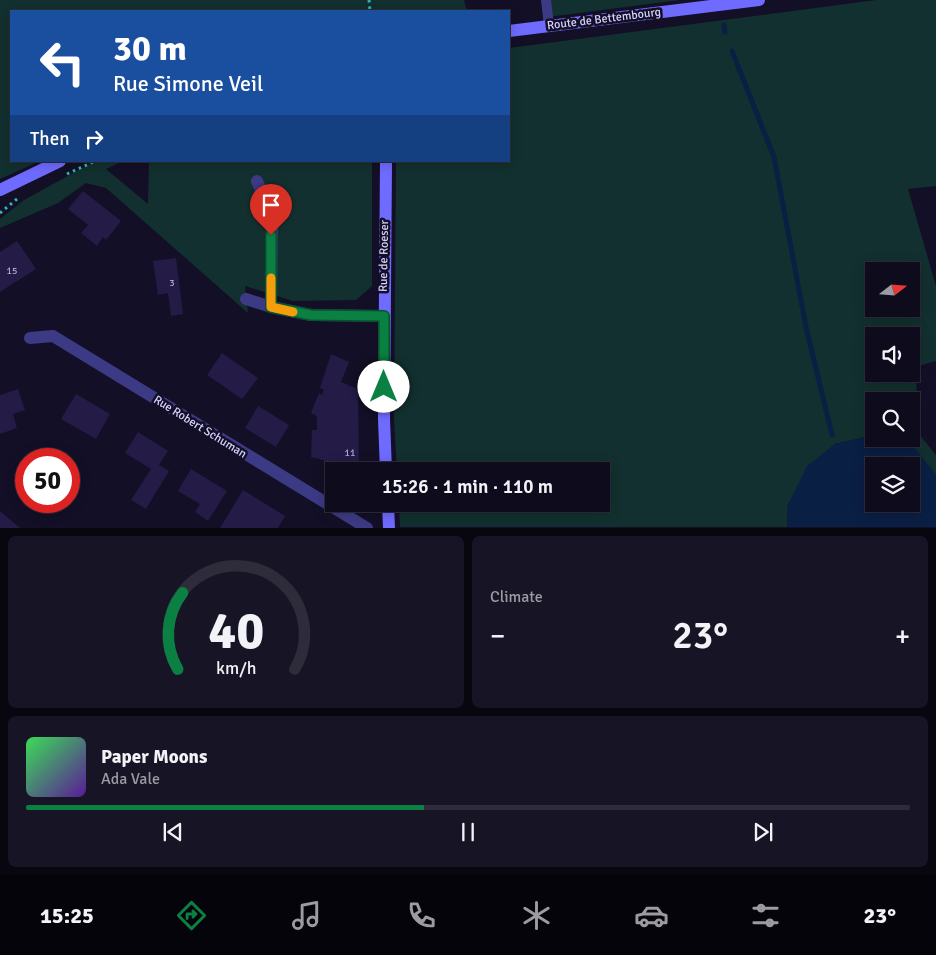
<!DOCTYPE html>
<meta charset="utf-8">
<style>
body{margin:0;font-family:Signika,sans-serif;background:#171425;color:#f1f3f6;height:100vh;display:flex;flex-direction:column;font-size:19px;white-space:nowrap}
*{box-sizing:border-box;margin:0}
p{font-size:16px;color:#9b9ba3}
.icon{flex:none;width:28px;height:28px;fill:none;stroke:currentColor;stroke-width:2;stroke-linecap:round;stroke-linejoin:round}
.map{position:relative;height:528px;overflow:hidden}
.sheet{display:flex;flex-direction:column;gap:8px;padding:8px;background:#08060f;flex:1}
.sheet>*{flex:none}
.guide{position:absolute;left:10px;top:10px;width:500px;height:152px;border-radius:0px;box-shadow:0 2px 12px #0003,0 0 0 1px #2e2b3b;background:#1a4fa0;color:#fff;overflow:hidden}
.needle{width:32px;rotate:73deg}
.fabs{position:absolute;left:865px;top:262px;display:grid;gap:10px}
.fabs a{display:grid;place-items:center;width:55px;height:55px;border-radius:0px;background:#0e0b1c;box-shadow:0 2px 12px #0003,0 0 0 1px #2e2b3b;font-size:25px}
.speed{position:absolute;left:15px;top:448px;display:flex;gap:10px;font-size:25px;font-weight:700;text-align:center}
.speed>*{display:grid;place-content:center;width:65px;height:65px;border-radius:50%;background:#0e0b1c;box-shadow:0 2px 12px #0003,0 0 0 1px #2e2b3b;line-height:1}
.speed .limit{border:8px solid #d22;background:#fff;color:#111}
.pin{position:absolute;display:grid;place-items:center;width:42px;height:42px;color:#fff;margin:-51px -21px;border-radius:50% 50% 50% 0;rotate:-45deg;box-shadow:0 0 5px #0007}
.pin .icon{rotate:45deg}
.me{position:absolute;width:55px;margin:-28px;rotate:0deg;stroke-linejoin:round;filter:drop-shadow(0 0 4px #0008)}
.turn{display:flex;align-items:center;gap:18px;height:105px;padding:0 20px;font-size:22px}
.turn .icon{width:65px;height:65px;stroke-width:2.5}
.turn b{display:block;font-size:35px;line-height:42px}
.then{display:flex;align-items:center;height:48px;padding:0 20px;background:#0003;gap:10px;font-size:19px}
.big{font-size:38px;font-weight:600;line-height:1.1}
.sheet .card{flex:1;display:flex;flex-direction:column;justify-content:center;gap:8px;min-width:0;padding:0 18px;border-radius:8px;background:#171425}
.sheet .dial{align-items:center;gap:0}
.dial svg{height:130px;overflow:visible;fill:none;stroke:#2e2b3b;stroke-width:7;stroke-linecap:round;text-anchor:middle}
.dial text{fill:#f1f3f6;stroke:none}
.song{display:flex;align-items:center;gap:15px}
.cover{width:60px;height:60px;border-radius:8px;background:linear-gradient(135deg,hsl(130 70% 55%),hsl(270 70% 35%))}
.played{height:5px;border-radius:2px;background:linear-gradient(90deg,#0b8043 45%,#2e2b3b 45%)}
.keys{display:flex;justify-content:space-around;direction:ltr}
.heat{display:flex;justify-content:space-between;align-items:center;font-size:28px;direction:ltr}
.sheet .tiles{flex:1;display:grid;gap:8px;grid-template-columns:1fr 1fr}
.card:last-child{grid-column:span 2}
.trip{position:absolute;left:325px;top:462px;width:285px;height:50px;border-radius:0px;background:#0e0b1c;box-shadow:0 2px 12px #0003,0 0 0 1px #2e2b3b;font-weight:600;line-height:50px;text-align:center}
.dock{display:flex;height:80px;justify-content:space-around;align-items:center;background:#06040b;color:#9b9ba3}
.dock .icon{width:35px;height:35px}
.dock .active{color:#0b8043}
.dock b{font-size:22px;color:#f1f3f6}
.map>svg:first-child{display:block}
</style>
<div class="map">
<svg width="936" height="528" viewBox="0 0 936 528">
<rect width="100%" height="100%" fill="#130f26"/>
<g fill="#12302f" fill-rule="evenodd">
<path d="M 0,0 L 464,0 L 467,11 L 11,11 L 11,161 L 40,161 L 0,179 Z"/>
<path d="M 546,0 L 680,0 L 548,17 Z"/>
<path d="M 876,0 L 936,0 L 936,186 L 908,189 L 936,286 L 936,361 L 915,367 L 920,435 L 936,455 L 936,475 L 911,444 L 897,439 L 911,439 L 911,401 L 874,401 L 874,435 L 835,444 L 788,504 L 787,527 L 400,527 L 399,504 L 601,504 L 601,471 L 397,471 L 394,419 L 396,161 L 509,161 L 509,48 ZM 874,271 L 911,271 L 911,309 L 874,309 ZM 874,336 L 911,336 L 911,374 L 874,374 Z"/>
<path d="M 95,161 L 123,161 L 106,169 L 148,204 L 149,161 L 372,161 L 372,286 L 356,300 L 293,301 L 245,286 L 248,313 L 106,188 L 86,183 L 58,203 L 0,228 L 0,219 L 24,200 Z"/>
</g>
<path fill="#0a1f44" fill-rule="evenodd" d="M 874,435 L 874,439 L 897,439 L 911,443 L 936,475 L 936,527 L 787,527 L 788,505 L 807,466 L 835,444 ZM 874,466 L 911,466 L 911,504 L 874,504 Z"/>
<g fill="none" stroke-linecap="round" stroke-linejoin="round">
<g stroke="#0a1f44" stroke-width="5">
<path d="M 724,25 L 725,32"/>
<path d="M 732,51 L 774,157 L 806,327 L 832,435"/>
</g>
</g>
<g fill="#241b47">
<path d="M 83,191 L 121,221 L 106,240 L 103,237 L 97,246 L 81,233 L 88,225 L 68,209 Z"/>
<path d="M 17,241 L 36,269 L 0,292 L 0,252 Z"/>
<path d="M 176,258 L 183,314 L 171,316 L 168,293 L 158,295 L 153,261 Z"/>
<path d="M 222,353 L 258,378 L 242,399 L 207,375 Z"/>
<path d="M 331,354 L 349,362 L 341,382 L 358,389 L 359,470 L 311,457 L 312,430 L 317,430 L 317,416 L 311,413 L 319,393 L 322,395 L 324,390 L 320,388 Z"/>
<path d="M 18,389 L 25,410 L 13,414 L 17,428 L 0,434 L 0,395 Z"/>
<path d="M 76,394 L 110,414 L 96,439 L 61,419 Z"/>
<path d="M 258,406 L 289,425 L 276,447 L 245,428 Z"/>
<path d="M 138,432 L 168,451 L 159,465 L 169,471 L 146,509 L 131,500 L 151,469 L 125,453 Z"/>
<path d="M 191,469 L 227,491 L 208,521 L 195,512 L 200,504 L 178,491 Z"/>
<path d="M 243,490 L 285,516 L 278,528 L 220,528 Z"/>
<path d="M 0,511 L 20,528 L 0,528 Z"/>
</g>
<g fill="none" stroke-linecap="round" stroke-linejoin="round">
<g stroke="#2fb8b0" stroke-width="3" stroke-dasharray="2.5 4" stroke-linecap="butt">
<path d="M 369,0 L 370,11"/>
<path d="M 67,174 L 95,161"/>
<path d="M 0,213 L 17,199"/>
</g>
<path stroke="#3d3a85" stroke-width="10" d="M 546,0 L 549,26"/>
<g stroke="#3d3a85" stroke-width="12">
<path d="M 257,181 L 272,217 L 271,307"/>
<path d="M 246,299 L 271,307 L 311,315 L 384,316"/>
<path d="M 30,338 L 53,336 L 367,528"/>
</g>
<g stroke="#6f6bff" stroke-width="12">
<path d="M 509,31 L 759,0"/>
<path d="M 386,161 L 384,419 L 386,471"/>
<path d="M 0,190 L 60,161"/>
<path d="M 388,504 L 389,528"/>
</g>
</g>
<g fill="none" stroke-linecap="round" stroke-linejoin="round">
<g stroke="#07532c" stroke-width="12">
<path id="route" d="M 271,235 L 271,307 L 311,315 L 384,316 L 384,387"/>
</g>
<use href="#route" stroke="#0b8043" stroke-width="9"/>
<path stroke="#f59e0b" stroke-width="9" d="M 271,278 L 271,307 L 293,312"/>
</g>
<g text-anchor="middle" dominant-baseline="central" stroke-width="5" stroke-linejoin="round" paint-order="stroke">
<g font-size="10" fill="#aca6d1">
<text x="12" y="271">15</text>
<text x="172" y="283">3</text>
<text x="350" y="453">11</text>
</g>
<g font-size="12" fill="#d9d4ff" stroke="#130f26">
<text transform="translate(604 19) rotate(-7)">Route de Bettembourg</text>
<text transform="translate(384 256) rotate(-89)">Rue de Roeser</text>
<text transform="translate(200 427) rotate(32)">Rue Robert Schuman</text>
</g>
</g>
</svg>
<div class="fabs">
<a><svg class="needle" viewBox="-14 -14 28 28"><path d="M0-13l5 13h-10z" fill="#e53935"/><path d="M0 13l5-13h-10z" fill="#9b9ba3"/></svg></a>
<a><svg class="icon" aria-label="sound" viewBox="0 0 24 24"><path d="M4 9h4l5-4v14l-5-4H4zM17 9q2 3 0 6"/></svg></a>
<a><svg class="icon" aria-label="search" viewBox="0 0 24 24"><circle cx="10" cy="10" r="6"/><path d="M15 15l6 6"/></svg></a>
<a><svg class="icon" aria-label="layers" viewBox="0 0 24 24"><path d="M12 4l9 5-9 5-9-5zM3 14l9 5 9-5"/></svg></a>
</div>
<div class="speed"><div class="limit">50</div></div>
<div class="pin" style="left:271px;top:235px;background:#d93025"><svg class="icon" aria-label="arrive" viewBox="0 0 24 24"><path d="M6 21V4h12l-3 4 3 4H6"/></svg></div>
<svg class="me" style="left:384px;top:387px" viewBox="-20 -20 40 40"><circle r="19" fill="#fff"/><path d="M0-13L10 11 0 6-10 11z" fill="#0b8043"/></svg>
<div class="trip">15:26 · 1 min · 110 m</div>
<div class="guide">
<div class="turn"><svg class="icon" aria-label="left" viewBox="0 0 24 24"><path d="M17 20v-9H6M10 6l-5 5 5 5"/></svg><div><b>30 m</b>Rue Simone Veil</div></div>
<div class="then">Then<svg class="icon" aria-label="right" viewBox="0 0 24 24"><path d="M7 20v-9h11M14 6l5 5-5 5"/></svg></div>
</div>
</div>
<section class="sheet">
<div class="tiles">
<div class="card dial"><svg viewBox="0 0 100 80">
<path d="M14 69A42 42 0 1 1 86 69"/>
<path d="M14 69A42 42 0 0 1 17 22" stroke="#0b8043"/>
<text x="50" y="56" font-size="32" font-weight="700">40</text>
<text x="50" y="72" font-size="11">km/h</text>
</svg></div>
<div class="card"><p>Climate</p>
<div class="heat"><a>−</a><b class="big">23°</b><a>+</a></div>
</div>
<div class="card">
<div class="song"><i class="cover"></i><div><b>Paper Moons</b><p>Ada Vale</p></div></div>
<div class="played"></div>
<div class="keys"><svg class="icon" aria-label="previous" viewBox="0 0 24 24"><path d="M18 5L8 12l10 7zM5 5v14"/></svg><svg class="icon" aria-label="pause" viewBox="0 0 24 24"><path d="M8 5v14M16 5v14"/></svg><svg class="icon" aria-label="next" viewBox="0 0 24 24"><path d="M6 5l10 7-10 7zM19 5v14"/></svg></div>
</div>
</div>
</section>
<nav class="dock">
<b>15:25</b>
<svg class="icon active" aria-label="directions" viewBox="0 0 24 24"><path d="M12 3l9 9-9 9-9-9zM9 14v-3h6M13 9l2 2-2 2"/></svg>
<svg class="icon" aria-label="music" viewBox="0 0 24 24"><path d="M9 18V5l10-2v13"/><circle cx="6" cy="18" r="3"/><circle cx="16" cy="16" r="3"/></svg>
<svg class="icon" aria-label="phone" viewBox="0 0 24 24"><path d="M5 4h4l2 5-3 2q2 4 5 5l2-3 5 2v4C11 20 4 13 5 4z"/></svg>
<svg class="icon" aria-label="climate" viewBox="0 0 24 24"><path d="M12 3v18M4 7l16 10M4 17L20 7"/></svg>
<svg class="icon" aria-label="car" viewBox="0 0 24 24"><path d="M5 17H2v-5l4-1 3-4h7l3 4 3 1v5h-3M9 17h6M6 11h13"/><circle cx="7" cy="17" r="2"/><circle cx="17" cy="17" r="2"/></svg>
<svg class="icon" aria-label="filters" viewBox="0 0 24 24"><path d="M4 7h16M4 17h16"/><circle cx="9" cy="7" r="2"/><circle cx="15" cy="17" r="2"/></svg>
<b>23°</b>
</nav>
